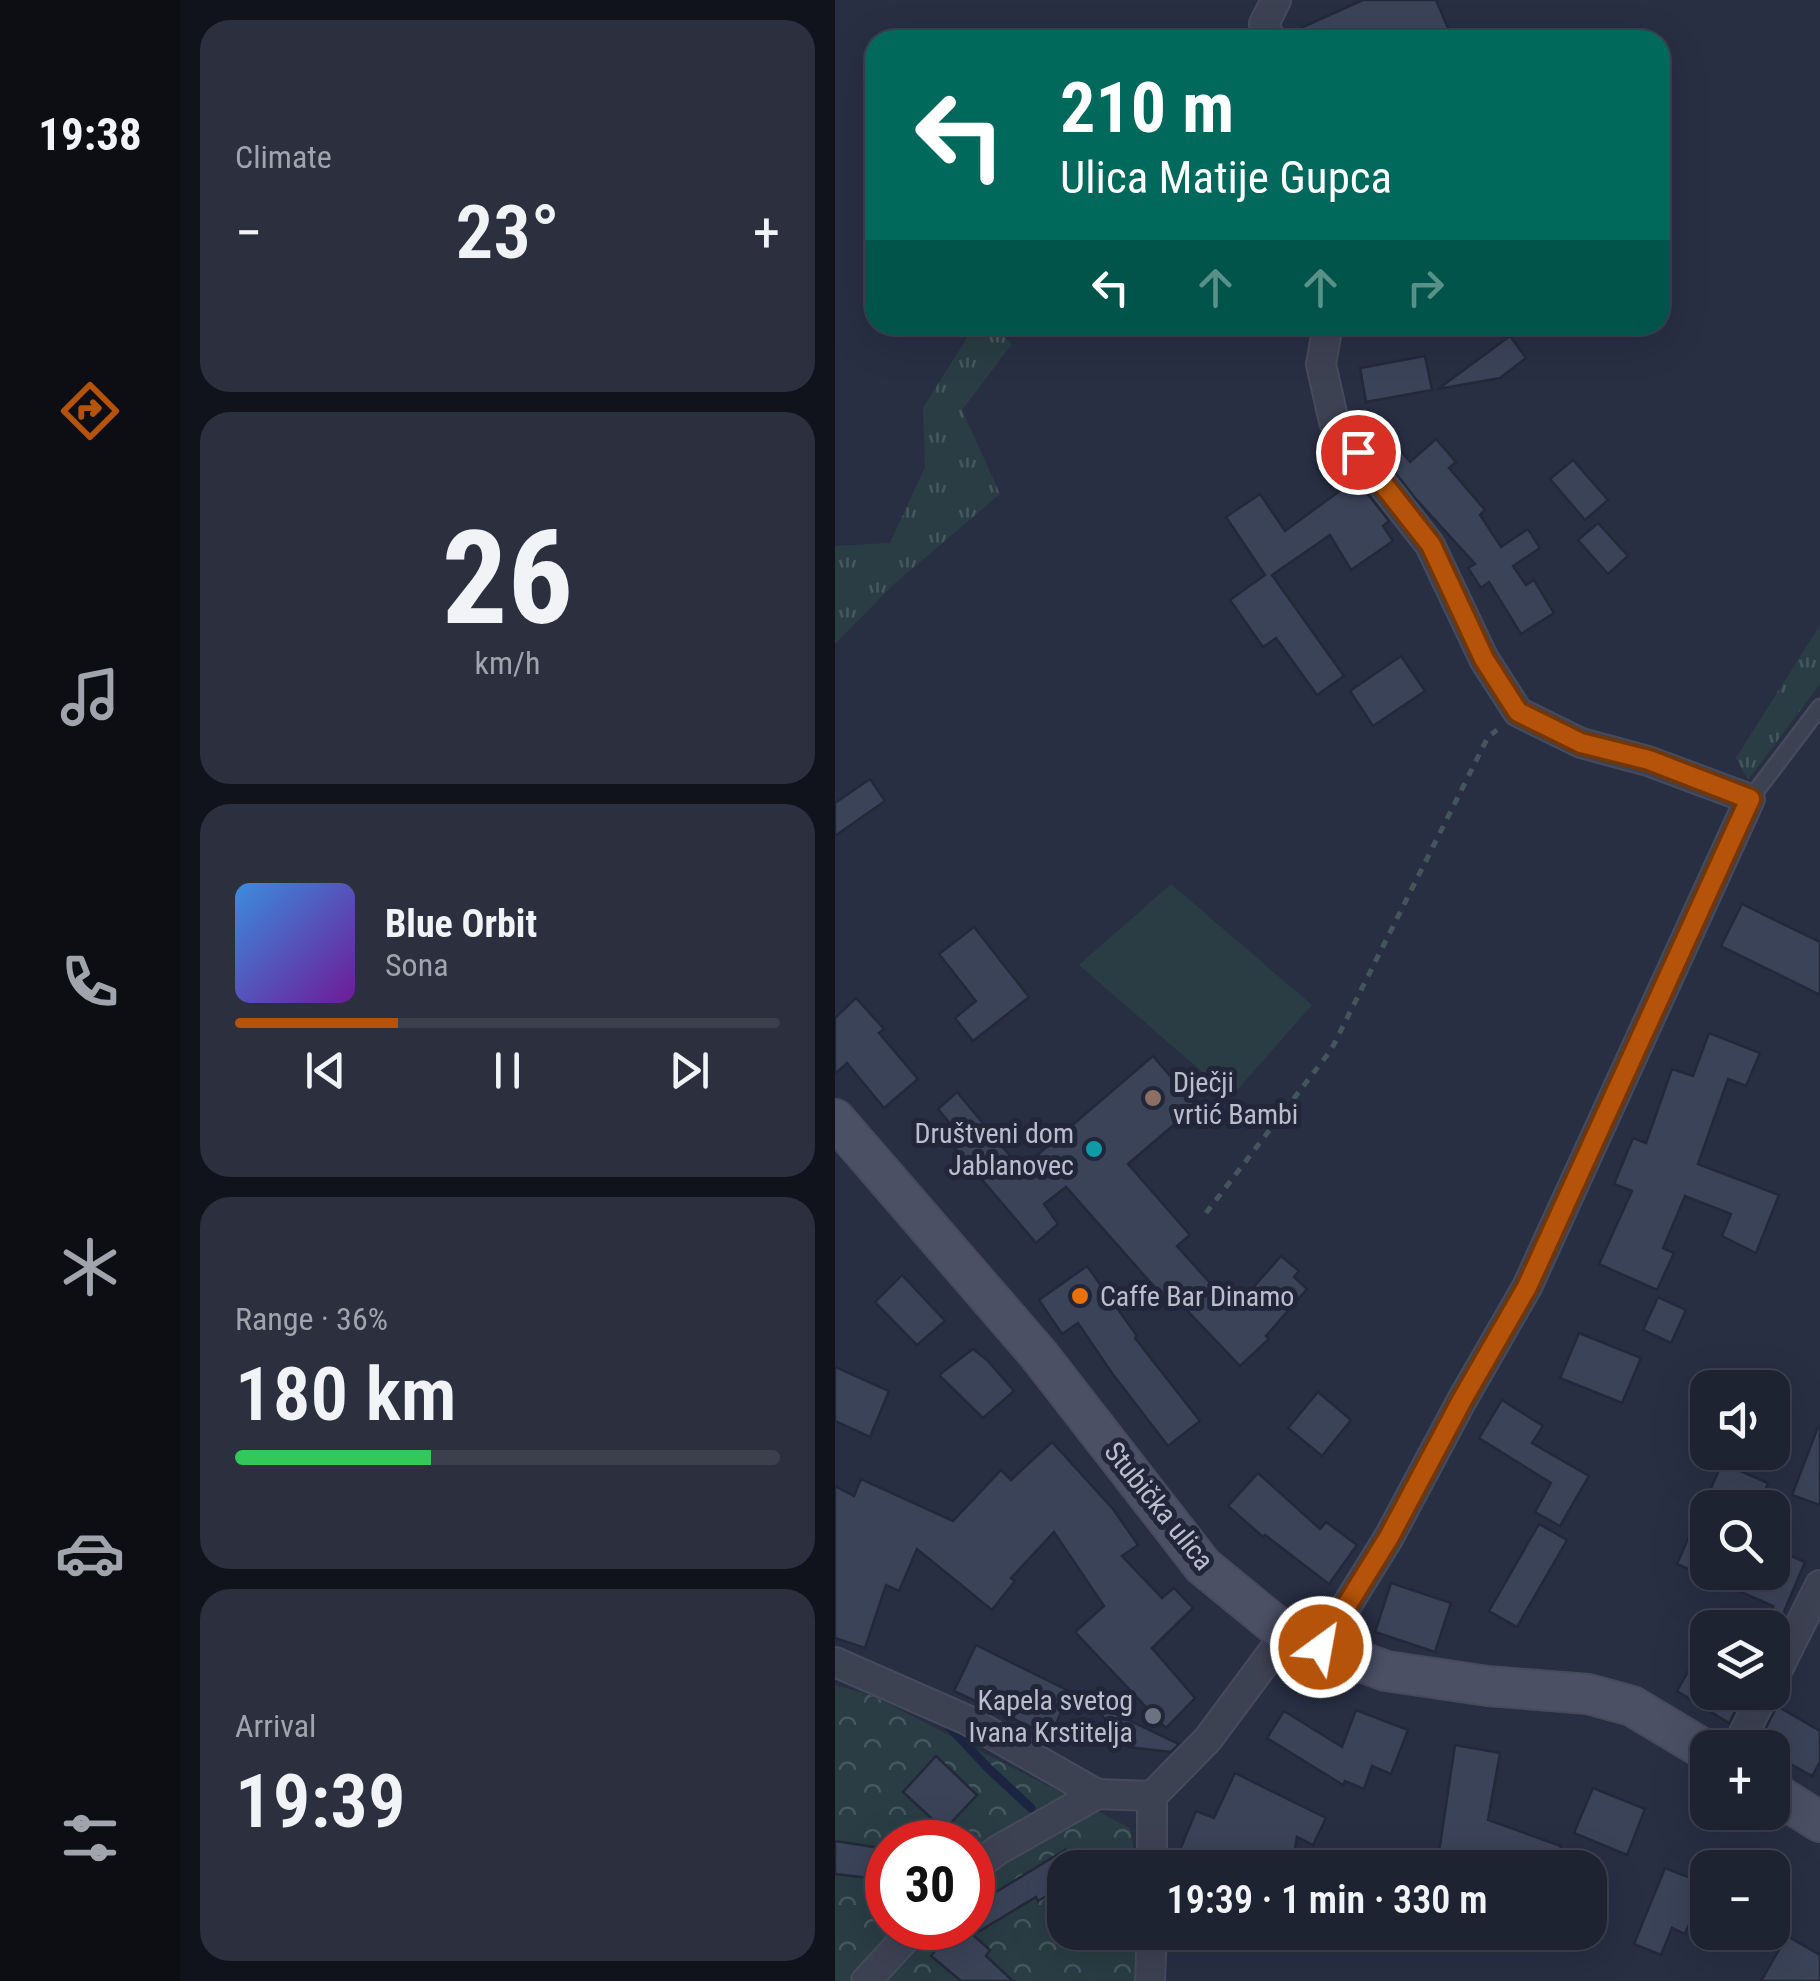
<!DOCTYPE html>
<meta charset="utf-8">
<style>
body{margin:0;font-family:"Roboto Condensed",sans-serif;background:#2b2f3e;color:#f1f3f6;height:100vh;display:flex;flex-direction:column;font-size:38px;white-space:nowrap}
*{box-sizing:border-box;margin:0}
p{font-size:32px;color:#a1a4ac}
.icon{flex:none;width:55px;height:55px;fill:none;stroke:currentColor;stroke-width:2;stroke-linecap:round;stroke-linejoin:round}
.map{position:relative;flex:1;overflow:hidden}
.details{display:flex;flex-direction:column;gap:20px;padding:20px;background:#10131c;width:655px}
.details>*{flex:none}
.banner{position:absolute;left:30px;top:30px;width:805px;height:305px;border-radius:30px;box-shadow:0 10px 40px #0002,0 0 0 2px #3c404d;background:#00695c;color:#fff;overflow:hidden}
.buttons{position:absolute;left:855px;top:1370px;display:grid;gap:20px}
.buttons a{display:grid;place-items:center;width:100px;height:100px;border-radius:20px;background:#1e2332;box-shadow:0 10px 40px #0002,0 0 0 2px #3c404d;font-size:50px}
.speed{position:absolute;left:30px;top:1820px;display:flex;gap:20px;font-size:50px;font-weight:700;text-align:center}
.speed>*{display:grid;place-content:center;width:130px;height:130px;border-radius:50%;background:#1e2332;box-shadow:0 10px 40px #0002,0 0 0 2px #3c404d;line-height:1}
.speed .limit{border:15px solid #d22;background:#fff;color:#111}
.pin{position:absolute;display:grid;place-items:center;width:85px;height:85px;color:#fff;margin:-42px;border:5px solid #fff;border-radius:50%;box-shadow:0 2px 10px #0007}
.me{position:absolute;width:110px;margin:-55px;rotate:32deg;stroke-linejoin:round;filter:drop-shadow(0 0 8px #0008)}
.turn{display:flex;align-items:center;gap:35px;height:210px;padding:0 30px;font-size:45px}
.turn .icon{width:130px;height:130px;stroke-width:2.5}
.turn b{display:block;font-size:70px;line-height:85px}
.lanes{display:flex;align-items:center;height:95px;padding:0 30px;background:#0003;justify-content:center;gap:50px;direction:ltr}
.lanes .off{opacity:.35}
.big{font-size:75px;font-weight:600;line-height:1.1}
.details .tile{flex:1;display:flex;flex-direction:column;justify-content:center;gap:15px;min-width:0;padding:0 35px;border-radius:30px;background:#2b2f3e}
.details .dial{align-items:center;gap:0}
.dial b{font-size:130px;line-height:1}
.song{display:flex;align-items:center;gap:30px}
.cover{width:120px;height:120px;border-radius:15px;background:linear-gradient(135deg,hsl(210 70% 55%),hsl(280 70% 35%))}
.played{height:10px;border-radius:5px;background:linear-gradient(90deg,#b45309 30%,#3c404d 30%)}
.keys{display:flex;justify-content:space-around;direction:ltr}
.heat{display:flex;justify-content:space-between;align-items:center;font-size:55px;direction:ltr}
.charge{height:15px;border-radius:8px;background:linear-gradient(90deg,#34c759 36%,#3c404d 0)}
.trip{position:absolute;left:212px;top:1850px;width:560px;height:100px;border-radius:30px;background:#1e2332;box-shadow:0 10px 40px #0002,0 0 0 2px #3c404d;font-weight:600;line-height:100px;text-align:center}
main{display:flex;flex:1;min-height:0}
.dock{display:flex;flex-direction:column;width:180px;justify-content:space-around;align-items:center;background:#0c0e14;color:#a1a4ac}
.dock .icon{width:70px;height:70px}
.dock .active{color:#b45309}
.dock b{font-size:45px;color:#f1f3f6}
.map>svg:first-child{display:block}
</style>
<main>
<nav class="dock">
<b>19:38</b>
<svg class="icon active" aria-label="directions" viewBox="0 0 24 24"><path d="M12 3l9 9-9 9-9-9zM9 14v-3h6M13 9l2 2-2 2"/></svg>
<svg class="icon" aria-label="music" viewBox="0 0 24 24"><path d="M9 18V5l10-2v13"/><circle cx="6" cy="18" r="3"/><circle cx="16" cy="16" r="3"/></svg>
<svg class="icon" aria-label="phone" viewBox="0 0 24 24"><path d="M5 4h4l2 5-3 2q2 4 5 5l2-3 5 2v4C11 20 4 13 5 4z"/></svg>
<svg class="icon" aria-label="climate" viewBox="0 0 24 24"><path d="M12 3v18M4 7l16 10M4 17L20 7"/></svg>
<svg class="icon" aria-label="car" viewBox="0 0 24 24"><path d="M5 17H2v-5l4-1 3-4h7l3 4 3 1v5h-3M9 17h6M6 11h13"/><circle cx="7" cy="17" r="2"/><circle cx="17" cy="17" r="2"/></svg>
<svg class="icon" aria-label="filters" viewBox="0 0 24 24"><path d="M4 7h16M4 17h16"/><circle cx="9" cy="7" r="2"/><circle cx="15" cy="17" r="2"/></svg>
</nav>
<section class="details">
<div class="tile"><p>Climate</p>
<div class="heat"><a>−</a><b class="big">23°</b><a>+</a></div>
</div>
<div class="tile dial"><b>26</b><p>km/h</p></div>
<div class="tile">
<div class="song"><i class="cover"></i><div><b>Blue Orbit</b><p>Sona</p></div></div>
<div class="played"></div>
<div class="keys"><svg class="icon" aria-label="previous" viewBox="0 0 24 24"><path d="M18 5L8 12l10 7zM5 5v14"/></svg><svg class="icon" aria-label="pause" viewBox="0 0 24 24"><path d="M8 5v14M16 5v14"/></svg><svg class="icon" aria-label="next" viewBox="0 0 24 24"><path d="M6 5l10 7-10 7zM19 5v14"/></svg></div>
</div>
<div class="tile"><p>Range · 36%</p><b class="big">180 km</b><div class="charge"></div></div>
<div class="tile"><p>Arrival</p><b class="big">19:39</b></div>
</section>
<div class="map">
<svg width="985" height="1981" viewBox="0 0 985 1981">
<defs>
<pattern id="grass-tufts" width="24" height="20" patternUnits="userSpaceOnUse" patternTransform="scale(2.5)"><rect width="24" height="20" fill="#2a3d44"/><path d="M3 7l-1-3M5 7V3M7 7l1-3M15 17l-1-3M17 17v-4M19 17l1-3" fill="none" stroke="#47575e"/></pattern>
<pattern id="park-crowns" width="20" height="18" patternUnits="userSpaceOnUse" patternTransform="scale(2.5)"><rect width="20" height="18" fill="#2a3d44"/><path d="M2 6a3 3 0 1 1 6 0M12 15a3 3 0 1 1 6 0" fill="none" stroke="#47575e"/></pattern>
</defs>
<rect width="100%" height="100%" fill="#282f43"/>
<g fill="url(#grass-tufts)">
<path d="M 140,325 L 155,325 L 177,344 L 127,410 L 165,494 L 58,585 L 0,644 L 0,546 L 55,543 L 90,467 L 88,408 Z"/>
<path d="M 985,625 L 985,684 L 913,780 L 901,758 Z"/>
</g>
<path fill="url(#park-crowns)" fill-rule="evenodd" d="M 0,1685 L 38,1696 L 295,1828 L 302,1867 L 230,1868 L 230,1932 L 302,1933 L 299,1981 L 0,1981 ZM 52,1842 L 138,1842 L 138,1928 L 52,1928 Z"/>
<path fill="#2a3d44" d="M 336,884 L 477,1005 L 396,1097 L 244,965 Z"/>
<g fill="none" stroke-linecap="round" stroke-linejoin="round">
<path stroke="#1b2441" stroke-width="9" d="M 108,1720 L 153,1768 L 196,1808"/>
</g>
<g fill="#3b4359" stroke="#23293a" stroke-width="2.5">
<path d="M 528,0 L 601,0 L 618,40 L 453,40 L 452,34 Z"/>
<path d="M 675,336 L 691,358 L 665,378 L 603,389 Z"/>
<path d="M 590,356 L 597,390 L 531,402 L 525,368 Z"/>
<path d="M 534,410 L 575,462 L 601,439 L 621,462 L 614,468 L 650,510 L 645,515 L 666,547 L 693,529 L 705,548 L 678,566 L 691,585 L 699,580 L 719,613 L 686,634 L 654,582 L 646,588 L 633,568 L 640,564 L 580,498 L 520,421 Z"/>
<path d="M 738,460 L 773,500 L 750,520 L 715,479 Z"/>
<path d="M 521,479 L 554,521 L 548,526 L 558,541 L 516,570 L 495,535 L 437,575 L 509,676 L 482,695 L 441,638 L 428,647 L 395,600 L 430,575 L 391,517 L 425,494 L 450,531 Z"/>
<path d="M 763,523 L 793,556 L 773,574 L 743,540 Z"/>
<path d="M 566,656 L 590,691 L 538,726 L 515,691 Z"/>
<path d="M 35,779 L 50,801 L 0,836 L 0,803 Z"/>
<path d="M 907,904 L 985,942 L 985,995 L 886,946 Z"/>
<path d="M 139,927 L 194,997 L 138,1041 L 120,1018 L 141,1001 L 104,954 Z"/>
<path d="M 21,998 L 49,1029 L 44,1033 L 83,1079 L 49,1108 L 12,1063 L 0,1074 L 0,1018 Z"/>
<path d="M 874,1033 L 925,1053 L 911,1086 L 893,1079 L 863,1164 L 944,1195 L 921,1253 L 887,1236 L 896,1214 L 850,1196 L 828,1248 L 839,1253 L 822,1290 L 764,1264 L 797,1191 L 779,1184 L 798,1138 L 811,1143 L 837,1069 L 858,1076 Z"/>
<path d="M 318,1056 L 361,1106 L 293,1164 L 355,1235 L 342,1246 L 376,1284 L 379,1281 L 402,1306 L 446,1256 L 464,1271 L 459,1277 L 472,1289 L 431,1336 L 434,1339 L 405,1366 L 345,1303 L 339,1309 L 231,1187 L 209,1204 L 223,1224 L 201,1243 L 120,1148 L 129,1140 L 103,1109 L 122,1092 L 186,1169 Z"/>
<path d="M 252,1266 L 302,1336 L 300,1338 L 365,1421 L 333,1446 L 277,1373 L 243,1323 L 227,1334 L 204,1300 Z"/>
<path d="M 67,1275 L 110,1321 L 82,1345 L 40,1302 Z"/>
<path d="M 823,1297 L 851,1310 L 836,1343 L 808,1330 Z"/>
<path d="M 744,1333 L 806,1358 L 787,1403 L 725,1378 Z"/>
<path d="M 138,1349 L 152,1360 L 179,1391 L 148,1418 L 104,1375 Z"/>
<path d="M 0,1367 L 54,1391 L 35,1437 L 0,1421 Z"/>
<path d="M 483,1392 L 516,1420 L 487,1456 L 453,1428 Z"/>
<path d="M 667,1400 L 708,1426 L 697,1443 L 754,1476 L 725,1526 L 700,1512 L 716,1483 L 644,1438 Z"/>
<path d="M 983,1427 L 985,1427 L 985,1505 L 957,1495 Z"/>
<path d="M 217,1442 L 278,1509 L 303,1545 L 287,1556 L 327,1598 L 339,1588 L 358,1608 L 317,1648 L 360,1698 L 331,1728 L 240,1632 L 269,1606 L 219,1532 L 176,1578 L 180,1581 L 157,1610 L 82,1549 L 64,1591 L 51,1585 L 30,1648 L 0,1638 L 0,1486 L 19,1496 L 26,1479 L 118,1521 L 166,1470 L 176,1480 Z"/>
<path d="M 887,1463 L 933,1483 L 923,1508 L 902,1508 L 873,1495 Z"/>
<path d="M 423,1473 L 485,1529 L 491,1522 L 522,1545 L 494,1584 L 430,1535 L 428,1537 L 393,1506 Z"/>
<path d="M 872,1495 L 872,1572 L 938,1572 L 938,1548 L 970,1562 L 938,1638 L 938,1606 L 842,1564 Z"/>
<path d="M 704,1524 L 732,1540 L 682,1627 L 654,1611 Z"/>
<path d="M 556,1583 L 616,1603 L 600,1652 L 540,1632 Z"/>
<path d="M 872,1639 L 872,1692 L 910,1692 L 894,1723 L 842,1691 Z"/>
<path d="M 141,1645 L 236,1692 L 215,1736 L 119,1691 Z"/>
<path d="M 256,1702 L 344,1744 L 336,1752 L 293,1747 Z"/>
<path d="M 942,1706 L 985,1731 L 985,1762 L 977,1776 L 938,1754 L 938,1748 L 927,1748 L 922,1745 Z"/>
<path d="M 521,1710 L 573,1730 L 556,1774 L 537,1766 L 529,1789 L 510,1781 L 508,1785 L 432,1738 L 449,1711 L 507,1747 Z"/>
<path d="M 620,1745 L 665,1753 L 653,1820 L 726,1846 L 718,1868 L 617,1868 L 602,1865 Z"/>
<path d="M 101,1756 L 142,1795 L 109,1830 L 68,1792 Z"/>
<path d="M 400,1773 L 491,1818 L 478,1845 L 462,1837 L 457,1868 L 381,1868 L 344,1852 L 361,1811 L 379,1818 Z"/>
<path d="M 758,1788 L 810,1809 L 792,1855 L 739,1833 Z"/>
<path d="M 0,1841 L 52,1849 L 52,1880 L 0,1874 Z"/>
<path d="M 230,1850 L 230,1918 L 210,1897 L 203,1901 L 201,1897 L 138,1935 L 155,1950 L 151,1956 L 178,1981 L 126,1981 L 96,1956 L 119,1928 L 129,1928 L 138,1935 L 138,1906 Z"/>
<path d="M 830,1868 L 871,1884 L 850,1934 L 837,1928 L 826,1955 L 799,1944 Z"/>
<path d="M 952,1936 L 985,1955 L 985,1981 L 926,1981 Z"/>
</g>
<g fill="none" stroke-linecap="round" stroke-linejoin="round">
<g stroke="#464b5c" stroke-width="19">
<path id="lane" d="M 915,799 L 985,707"/>
</g>
<g stroke="#464b5c" stroke-width="32">
<g id="street">
<path d="M 436,40 L 429,24 L 441,0"/>
<path d="M 486,1647 L 554,1537 L 627,1400 L 692,1287 L 915,799 L 813,761 L 746,743 L 683,712 L 649,659 L 595,545 L 499,422 L 486,364 L 493,325"/>
<path d="M 0,1662 L 132,1720 L 262,1794 L 317,1796 L 373,1739 L 451,1634"/>
<path d="M 938,1679 L 985,1585"/>
<path d="M 901,1748 L 930,1692"/>
<path d="M 317,1868 L 317,1796"/>
<path d="M 138,1869 L 163,1850 L 262,1794"/>
<path d="M 31,1981 L 80,1928"/>
<path d="M 315,1981 L 317,1932"/>
</g>
</g>
<g stroke="#464b5c" stroke-width="42">
<g id="secondary">
<path d="M 0,1119 L 204,1355 L 368,1566 L 451,1634 L 551,1671 L 653,1686 L 753,1694 L 797,1706 L 872,1751"/>
<path d="M 938,1792 L 985,1822"/>
</g>
</g>
<path stroke="#44565c" stroke-width="5" stroke-dasharray="8 8" stroke-linecap="butt" d="M 371,1213 L 496,1050 L 653,737 L 662,730"/>
<use href="#lane" stroke="#3d4253" stroke-width="14"/>
<use href="#street" stroke="#3d4253" stroke-width="28"/>
<use href="#secondary" stroke="#4b5065" stroke-width="38"/>
</g>
<g fill="none" stroke-linecap="round" stroke-linejoin="round">
<g stroke="#753606" stroke-width="25">
<path id="route" d="M 486,1647 L 554,1537 L 627,1400 L 692,1287 L 915,799 L 814,760 L 746,743 L 683,712 L 649,659 L 596,545 L 523,452"/>
</g>
<use href="#route" stroke="#b45309" stroke-width="18"/>
</g>
<circle fill="#8d6e63" stroke="#212738" stroke-width="4" cx="318" cy="1098" r="10"/>
<circle fill="#0f9aa8" stroke="#212738" stroke-width="4" cx="259" cy="1149" r="10"/>
<circle fill="#e8710a" stroke="#212738" stroke-width="4" cx="245" cy="1296" r="10"/>
<circle fill="#6b7280" stroke="#212738" stroke-width="4" cx="318" cy="1716" r="10"/>
<g text-anchor="middle" dominant-baseline="central" stroke-width="10" stroke-linejoin="round" paint-order="stroke">
<g font-size="28" fill="#babecc" stroke="#212738" text-anchor="start">
<text x="338" y="1082">Dječji<tspan x="338" dy="32">vrtić Bambi</tspan></text>
<text x="239" y="1133" text-anchor="end">Društveni dom<tspan x="239" dy="32">Jablanovec</tspan></text>
<text x="265" y="1296">Caffe Bar Dinamo</text>
<text x="298" y="1700" text-anchor="end">Kapela svetog<tspan x="298" dy="32">Ivana Krstitelja</tspan></text>
</g>
<g font-size="28" fill="#babecc" stroke="#212738">
<text transform="translate(324 1506) rotate(51)">Stubička ulica</text>
</g>
</g>
</svg>
<div class="buttons">
<a><svg class="icon" aria-label="sound" viewBox="0 0 24 24"><path d="M4 9h4l5-4v14l-5-4H4zM17 9q2 3 0 6"/></svg></a>
<a><svg class="icon" aria-label="search" viewBox="0 0 24 24"><circle cx="10" cy="10" r="6"/><path d="M15 15l6 6"/></svg></a>
<a><svg class="icon" aria-label="layers" viewBox="0 0 24 24"><path d="M12 4l9 5-9 5-9-5zM3 14l9 5 9-5"/></svg></a>
<a>+</a>
<a>−</a>
</div>
<div class="speed"><div class="limit">30</div></div>
<div class="pin" style="left:523px;top:452px;background:#d93025"><svg class="icon" aria-label="arrive" viewBox="0 0 24 24"><path d="M6 21V4h12l-3 4 3 4H6"/></svg></div>
<svg class="me" style="left:486px;top:1647px" viewBox="-20 -20 40 40"><circle r="17" fill="#b45309" stroke="#fff" stroke-width="3"/><path d="M0-11L8 9 0 5-8 9z" fill="#fff"/></svg>
<div class="trip">19:39 · 1 min · 330 m</div>
<div class="banner">
<div class="turn"><svg class="icon" aria-label="left" viewBox="0 0 24 24"><path d="M17 20v-9H6M10 6l-5 5 5 5"/></svg><div><b>210 m</b>Ulica Matije Gupca</div></div>
<div class="lanes"><svg class="icon" aria-label="left" viewBox="0 0 24 24"><path d="M17 20v-9H6M10 6l-5 5 5 5"/></svg><svg class="icon off" aria-label="ahead" viewBox="0 0 24 24"><path d="M12 20V5M6 11l6-6 6 6"/></svg><svg class="icon off" aria-label="ahead" viewBox="0 0 24 24"><path d="M12 20V5M6 11l6-6 6 6"/></svg><svg class="icon off" aria-label="right" viewBox="0 0 24 24"><path d="M7 20v-9h11M14 6l5 5-5 5"/></svg></div>
</div>
</div>
</main>
